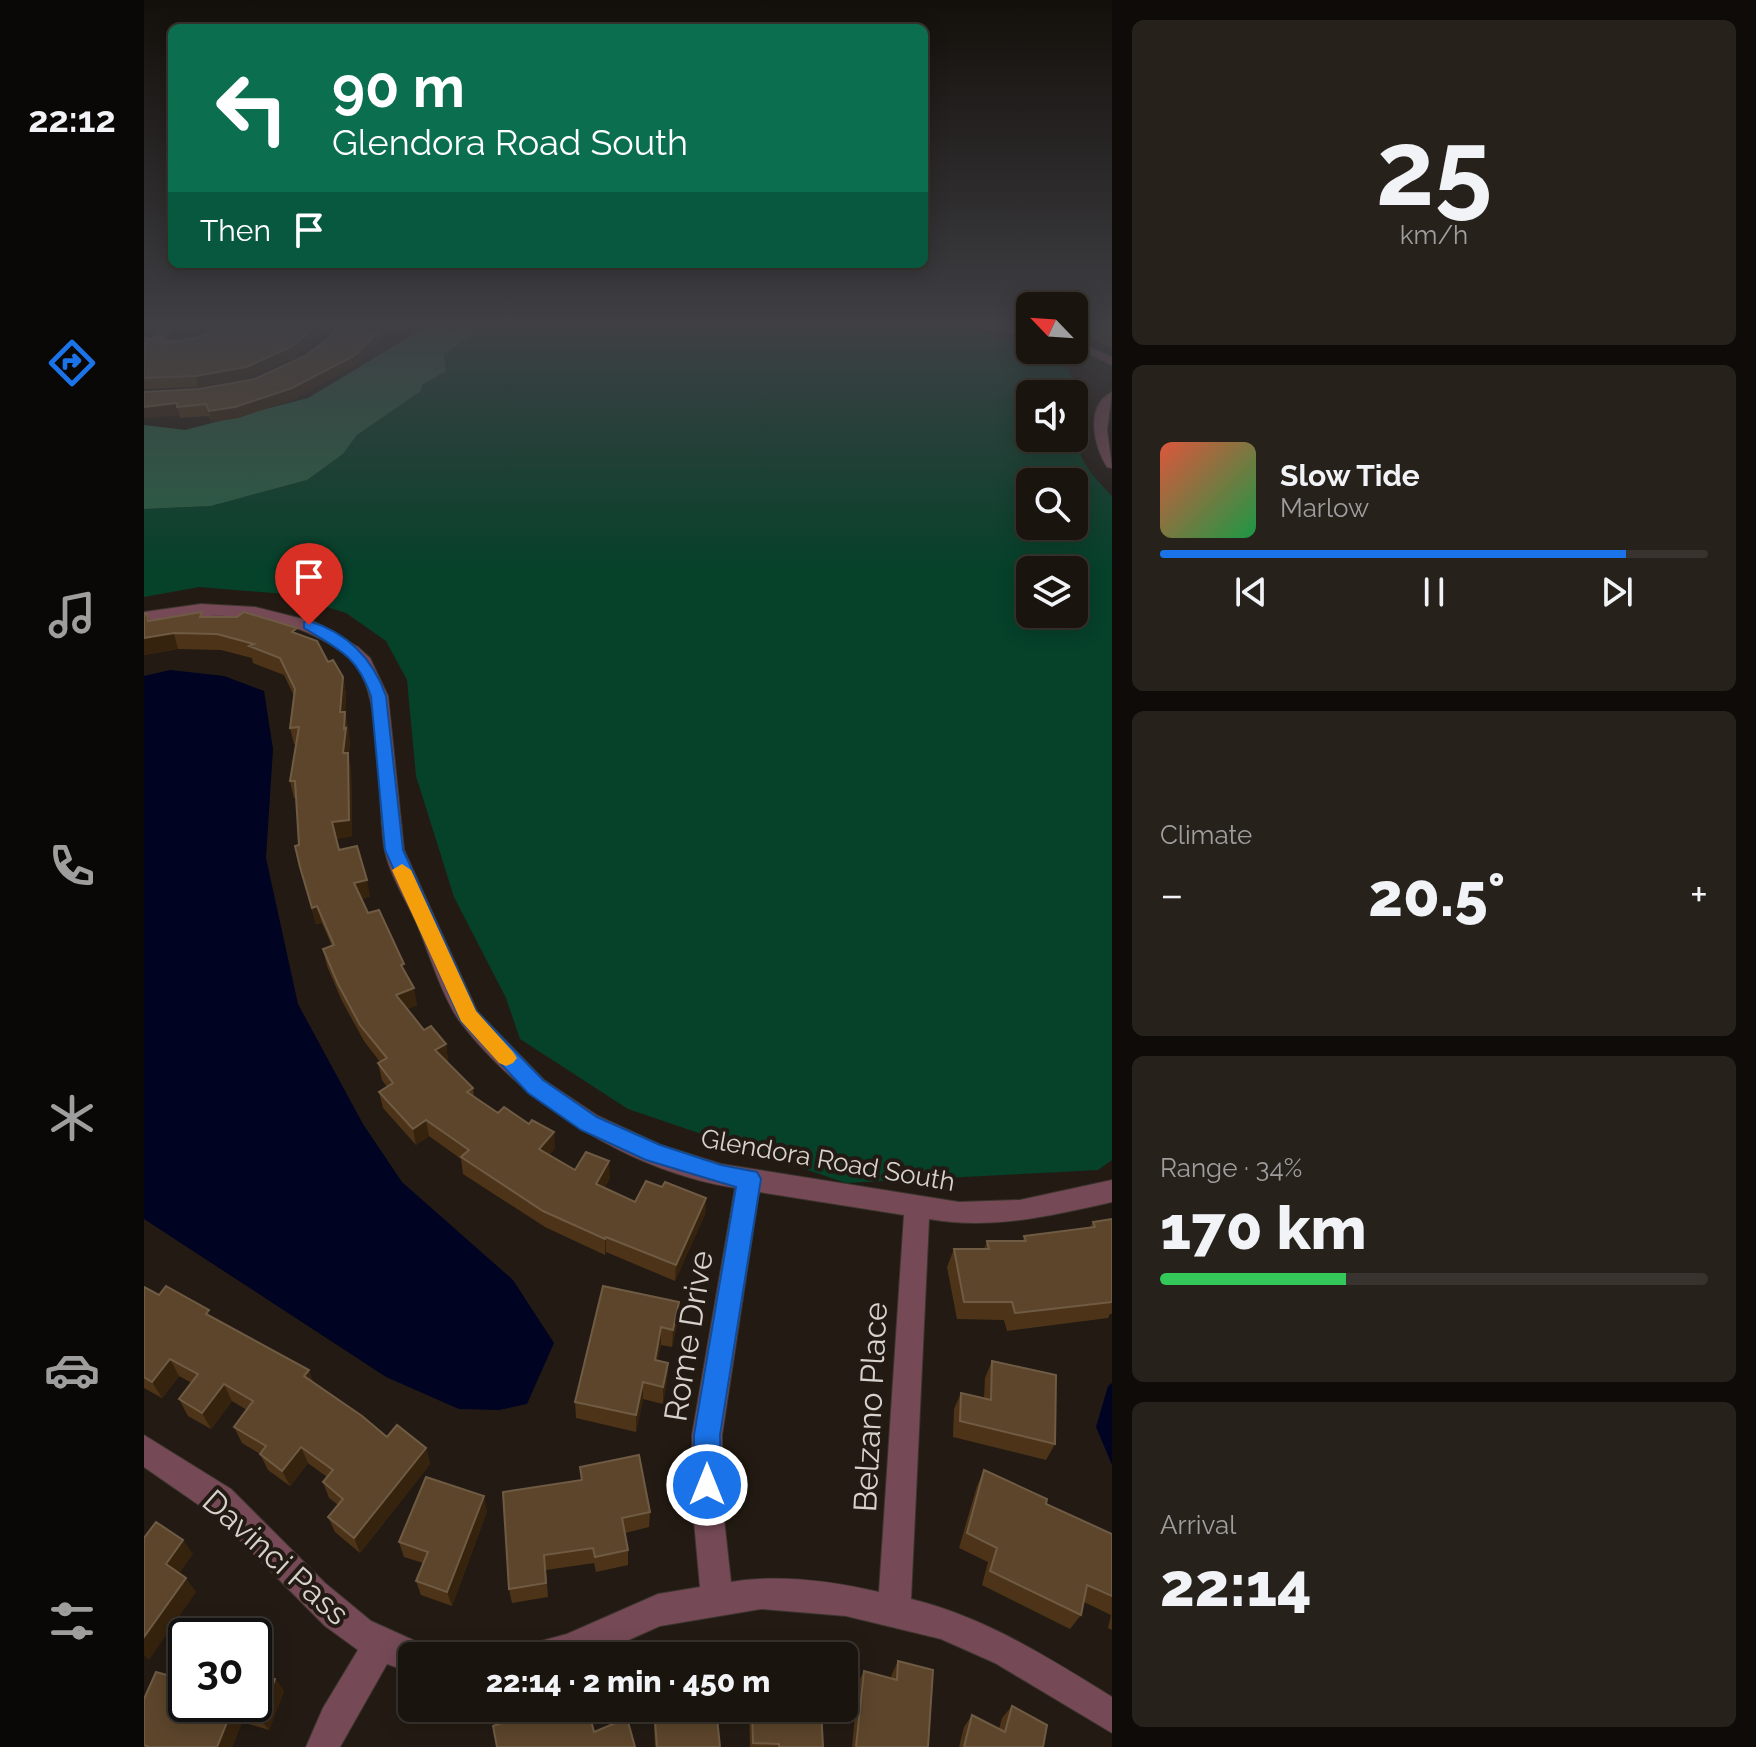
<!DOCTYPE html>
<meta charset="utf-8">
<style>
body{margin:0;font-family:Raleway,sans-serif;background:#27211c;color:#f1f3f6;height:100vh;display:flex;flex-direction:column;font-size:30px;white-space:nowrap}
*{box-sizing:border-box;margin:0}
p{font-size:26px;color:#9f9e9e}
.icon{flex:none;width:44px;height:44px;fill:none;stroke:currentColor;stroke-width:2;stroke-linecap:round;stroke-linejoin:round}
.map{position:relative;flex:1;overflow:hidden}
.sheet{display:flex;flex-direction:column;gap:20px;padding:20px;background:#0e0b08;width:644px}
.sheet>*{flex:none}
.guide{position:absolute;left:24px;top:24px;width:760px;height:244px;border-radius:12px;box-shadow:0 4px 20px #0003,0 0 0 2px #38332e;background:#0b6e4f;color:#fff;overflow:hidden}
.needle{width:52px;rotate:295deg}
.buttons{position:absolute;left:872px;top:292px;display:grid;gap:16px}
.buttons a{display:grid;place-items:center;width:72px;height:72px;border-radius:12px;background:#1a140e;box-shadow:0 4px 20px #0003,0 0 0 2px #38332e;font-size:40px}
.speed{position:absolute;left:24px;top:1618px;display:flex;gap:16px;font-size:40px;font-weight:700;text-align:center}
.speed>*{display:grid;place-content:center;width:104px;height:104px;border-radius:50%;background:#1a140e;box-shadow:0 4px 20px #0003,0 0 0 2px #38332e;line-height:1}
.speed .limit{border:4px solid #111;border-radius:12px;background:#fff;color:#111}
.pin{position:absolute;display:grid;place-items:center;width:68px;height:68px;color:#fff;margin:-82px -34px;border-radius:50% 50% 50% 0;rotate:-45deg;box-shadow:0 0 8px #0007}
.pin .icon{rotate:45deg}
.me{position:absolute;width:88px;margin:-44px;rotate:0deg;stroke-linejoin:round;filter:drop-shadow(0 0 6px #0008)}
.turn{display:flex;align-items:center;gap:28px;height:168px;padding:0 32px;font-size:36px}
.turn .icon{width:104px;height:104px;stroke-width:2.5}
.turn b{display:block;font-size:56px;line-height:68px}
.then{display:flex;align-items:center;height:76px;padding:0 32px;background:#0003;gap:16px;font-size:30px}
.big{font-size:60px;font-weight:800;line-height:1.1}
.sheet .widget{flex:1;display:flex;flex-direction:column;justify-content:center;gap:12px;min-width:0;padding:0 28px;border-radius:12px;background:#27211c}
.sheet .dial{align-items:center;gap:0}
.dial b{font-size:104px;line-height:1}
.song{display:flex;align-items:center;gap:24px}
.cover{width:96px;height:96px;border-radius:12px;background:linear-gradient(135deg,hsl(10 70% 55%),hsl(140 70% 35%))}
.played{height:8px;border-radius:4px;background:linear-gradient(90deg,#1a73e8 85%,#38332e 85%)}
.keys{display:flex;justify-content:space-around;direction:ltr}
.heat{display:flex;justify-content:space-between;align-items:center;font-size:44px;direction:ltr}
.charge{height:12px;border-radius:6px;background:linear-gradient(90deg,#34c759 34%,#38332e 0)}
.trip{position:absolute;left:254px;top:1642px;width:460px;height:80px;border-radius:12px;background:#1a140e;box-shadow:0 4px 20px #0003,0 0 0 2px #38332e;font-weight:800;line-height:80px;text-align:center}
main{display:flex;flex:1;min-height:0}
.dock{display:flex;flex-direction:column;width:144px;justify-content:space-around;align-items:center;background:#0a0806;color:#9f9e9e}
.dock .icon{width:56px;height:56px}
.dock .selected{color:#1a73e8}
.dock b{font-size:36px;color:#f1f3f6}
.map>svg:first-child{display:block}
</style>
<main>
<nav class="dock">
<b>22:12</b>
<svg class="icon selected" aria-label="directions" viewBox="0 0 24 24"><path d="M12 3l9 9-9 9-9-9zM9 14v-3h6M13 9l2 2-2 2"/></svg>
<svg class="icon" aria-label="music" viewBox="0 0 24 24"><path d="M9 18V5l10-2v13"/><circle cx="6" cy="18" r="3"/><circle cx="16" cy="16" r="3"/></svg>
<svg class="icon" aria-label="phone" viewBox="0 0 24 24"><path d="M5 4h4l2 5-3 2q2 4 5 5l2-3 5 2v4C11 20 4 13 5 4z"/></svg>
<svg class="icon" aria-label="climate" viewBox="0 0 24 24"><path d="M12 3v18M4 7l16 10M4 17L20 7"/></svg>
<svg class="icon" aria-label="car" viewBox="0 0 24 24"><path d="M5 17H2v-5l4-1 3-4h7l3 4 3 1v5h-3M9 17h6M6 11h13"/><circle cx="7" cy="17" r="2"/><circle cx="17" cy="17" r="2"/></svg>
<svg class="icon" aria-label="filters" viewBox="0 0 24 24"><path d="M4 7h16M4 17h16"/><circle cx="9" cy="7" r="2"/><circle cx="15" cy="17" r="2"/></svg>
</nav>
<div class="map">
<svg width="968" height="1747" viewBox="0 0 968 1747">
<rect width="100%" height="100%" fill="#231b13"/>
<path fill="#06412a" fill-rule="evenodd" d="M 310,325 L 810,325 L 886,346 L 886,350 C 952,350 922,425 940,462 C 946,474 959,486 968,496 L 968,1160 L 954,1170 L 702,1183 L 484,1109 L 376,1039 L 362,998 L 310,897 L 272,776 L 263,680 L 242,641 L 202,613 L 141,594 L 55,587 L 0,597 L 0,509 L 67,506 L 163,480 L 199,454 L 213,435 L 277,391 L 278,385 L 302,371 L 300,355 L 326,335 L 304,332 ZM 886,394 L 930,394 L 930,438 L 886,438 ZM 886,482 L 930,482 L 930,526 L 886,526 ZM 886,570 L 930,570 L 930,614 L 886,614 Z"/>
<path fill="#286046" d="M 285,325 L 310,325 L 305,332 L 327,335 L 300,355 L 302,371 L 278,385 L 277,391 L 213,435 L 199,454 L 163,480 L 67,506 L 0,509 L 0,425 L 41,430 L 164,398 Z"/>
<g fill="#000321">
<path d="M 26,670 L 80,676 L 120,691 L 129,749 L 122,858 L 154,1004 L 219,1124 L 258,1182 L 369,1280 L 410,1343 L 383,1404 L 355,1410 L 315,1409 L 242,1377 L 0,1219 L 0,676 Z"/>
<path d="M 968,1383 L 968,1465 L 952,1427 L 964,1386 Z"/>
</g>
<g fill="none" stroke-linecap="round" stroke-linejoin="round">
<g stroke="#3c352d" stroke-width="2">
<g id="minor">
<path d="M 19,325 L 31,325 L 20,338 C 44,353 61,325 85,325 C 65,345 31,360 7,339 Z"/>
<path d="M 824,325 L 850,325 L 886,331 L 886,337 Z"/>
<path d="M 930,340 L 968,357 L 968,365 L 930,347 Z"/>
<path d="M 968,392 L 963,430 L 968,468 L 963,467 C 950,446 940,406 968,392 Z"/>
<path d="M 57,604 L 111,607 L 171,622 L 214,647 L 226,658 L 244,696 L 260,850 L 333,1011 L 400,1080 L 454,1116 L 517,1145 L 577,1164 L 815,1202 L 876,1200 L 968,1180 L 968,1202 C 906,1216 848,1230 785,1219 L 767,1599 C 841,1617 903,1657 968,1697 L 968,1733 L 851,1663 L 797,1639 L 702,1616 L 617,1609 L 516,1626 L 449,1656 L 382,1656 L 386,1644 L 423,1634 L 514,1594 L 556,1587 L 549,1510 L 548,1435 L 591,1188 C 489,1172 380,1105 317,1023 C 300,1001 284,951 273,924 C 262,900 244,872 240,846 C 233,799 239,699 211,663 C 204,653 192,648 182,642 C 126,609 62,613 0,622 L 0,612 ZM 615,1192 L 760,1215 L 735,1592 C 687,1581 636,1574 587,1582 L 579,1510 L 578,1435 Z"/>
<path d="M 0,1435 L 87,1489 L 181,1583 L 227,1621 L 280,1645 L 284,1656 L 268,1656 L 268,1673 L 243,1664 L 196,1747 L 162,1747 L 179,1708 L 214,1650 L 181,1626 L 75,1519 L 0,1467 Z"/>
</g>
</g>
<use href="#minor" fill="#754a56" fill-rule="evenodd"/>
</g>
<g fill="#4d3418">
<path d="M 943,325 L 968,325 L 968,348 L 941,335 Z"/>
<path d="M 64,336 L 149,358 L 104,378 L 54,387 L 0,389 L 0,337 L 23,345 Z"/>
<path d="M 211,366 L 150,399 L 94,418 L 68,422 L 65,416 L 36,418 L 35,415 L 0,418 L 0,392 L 55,389 Z"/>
<path d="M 3,614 L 6,621 L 59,617 L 155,635 L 199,677 L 202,694 L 201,712 L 204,728 L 206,745 L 204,755 L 207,769 L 208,836 L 192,839 L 195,850 L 226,896 L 218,899 L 224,913 L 261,972 L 273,1005 L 263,1009 L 280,1030 L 302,1044 L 304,1061 L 302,1062 L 329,1088 L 330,1097 L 411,1148 L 405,1155 L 431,1170 L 466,1178 L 460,1188 L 491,1202 L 518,1187 L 562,1198 L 561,1214 L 531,1281 L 462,1252 L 461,1255 L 401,1227 L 319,1174 L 317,1159 L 285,1136 L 272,1145 L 239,1108 L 235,1092 L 243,1087 L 238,1080 L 234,1063 L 236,1062 L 220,1041 L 198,1001 L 183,966 L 179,949 L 188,946 L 178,923 L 172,924 L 156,867 L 152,798 L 150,798 L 146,781 L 152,744 L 150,744 L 146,728 L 150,696 L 140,675 L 109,663 L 108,658 L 77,650 L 34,649 L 0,655 Z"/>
<path d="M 968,1219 L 968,1314 L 966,1314 L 964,1318 L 863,1331 L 860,1320 L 813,1319 L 803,1267 L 810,1249 L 840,1249 L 843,1241 L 879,1241 L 880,1236 L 946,1227 L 949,1222 Z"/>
<path d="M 459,1286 L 534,1319 L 528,1347 L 517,1345 L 513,1361 L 524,1363 L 523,1380 L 519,1404 L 499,1399 L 492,1432 L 432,1418 L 431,1402 Z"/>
<path d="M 0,1287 L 15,1295 L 69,1318 L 169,1382 L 243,1437 L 282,1448 L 286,1464 L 216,1553 L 191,1532 L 184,1517 L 194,1505 L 185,1498 L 179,1482 L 183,1477 L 164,1463 L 146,1486 L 124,1470 L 116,1454 L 98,1443 L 90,1427 L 103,1410 L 88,1401 L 67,1429 L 44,1416 L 35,1399 L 48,1383 L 35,1376 L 18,1398 L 0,1388 Z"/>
<path d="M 848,1361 L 911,1444 L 902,1460 L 809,1437 L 810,1409 L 817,1393 L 840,1398 L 841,1378 Z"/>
<path d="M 436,1467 L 506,1512 L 505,1527 L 481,1533 L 484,1550 L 484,1565 L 452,1572 L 450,1563 L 402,1570 L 404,1597 L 368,1603 L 365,1589 L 437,1480 Z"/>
<path d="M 840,1470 L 902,1504 L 968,1534 L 968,1630 L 964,1628 L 967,1615 L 940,1602 L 937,1615 L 926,1629 L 838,1585 L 844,1562 L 815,1548 L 833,1486 Z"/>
<path d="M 343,1511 L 308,1606 L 277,1595 L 272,1581 L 279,1563 L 260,1557 L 255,1542 Z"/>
<path d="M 754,1661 L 784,1747 L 708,1747 L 714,1683 L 720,1671 L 747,1678 L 748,1674 Z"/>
<path d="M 30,1677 L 131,1679 L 140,1691 L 125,1730 L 98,1722 L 88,1747 L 0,1747 L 0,1699 Z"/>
<path d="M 868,1706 L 899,1747 L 815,1747 L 820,1727 L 828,1715 L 855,1729 L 858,1718 Z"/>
<path d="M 509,1708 L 572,1708 L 576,1747 L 511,1747 Z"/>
<path d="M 605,1708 L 677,1708 L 679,1747 L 606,1747 Z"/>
</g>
<g fill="#36230e">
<path d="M 174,325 L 187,325 L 149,358 L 104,378 L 54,387 L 52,376 Z"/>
<path d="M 241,325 L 252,325 L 211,366 L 150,399 L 94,418 L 68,422 L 65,411 Z"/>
<path d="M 33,403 L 35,415 L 0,418 L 0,407 Z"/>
<path d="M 3,614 L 8,629 L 30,633 L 34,649 L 0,655 L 0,638 L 4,621 Z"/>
<path d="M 199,677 L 202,694 L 200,729 L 196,712 Z"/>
<path d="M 201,712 L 204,728 L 206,745 L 204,755 L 207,769 L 208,836 L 192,839 L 188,822 L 199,753 Z"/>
<path d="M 223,880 L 226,896 L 214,900 L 210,883 Z"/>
<path d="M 173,906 L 178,923 L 172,924 L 168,908 Z"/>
<path d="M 270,988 L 273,1005 L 255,1012 L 252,995 Z"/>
<path d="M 302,1044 L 304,1061 L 294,1066 L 291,1050 Z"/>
<path d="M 282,1120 L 285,1136 L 272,1145 L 269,1129 Z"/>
<path d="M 410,1132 L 411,1148 L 397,1166 L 395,1149 Z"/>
<path d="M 465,1161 L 466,1178 L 452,1200 L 452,1184 Z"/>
<path d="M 562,1198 L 561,1214 L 531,1281 L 532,1265 Z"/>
<path d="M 462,1237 L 462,1252 L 461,1255 L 461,1239 Z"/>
<path d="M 535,1302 L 534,1319 L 528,1347 L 529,1330 Z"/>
<path d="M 517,1327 L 517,1345 L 510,1377 L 511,1360 Z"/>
<path d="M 26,1359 L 35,1376 L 18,1398 L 8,1382 Z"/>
<path d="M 524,1363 L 523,1380 L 519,1404 L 519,1387 Z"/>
<path d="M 165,1370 L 171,1387 L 160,1376 Z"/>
<path d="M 499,1382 L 499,1399 L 492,1432 L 492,1415 Z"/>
<path d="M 80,1384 L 88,1401 L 67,1429 L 58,1413 Z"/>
<path d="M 157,1447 L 164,1463 L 146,1486 L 138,1471 Z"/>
<path d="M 282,1448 L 286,1464 L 216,1553 L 210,1538 Z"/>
<path d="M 340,1496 L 343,1511 L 308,1606 L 303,1592 Z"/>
<path d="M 39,1540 L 49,1554 L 32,1578 L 22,1564 Z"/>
<path d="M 42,1578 L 52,1592 L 5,1660 L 0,1655 L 0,1637 Z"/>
<path d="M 131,1679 L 140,1691 L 125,1730 L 116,1719 Z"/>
<path d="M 88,1710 L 98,1722 L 88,1747 L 73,1747 Z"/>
</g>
<g fill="#5c452b" stroke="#6f5b44" stroke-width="2">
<path d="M 79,325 L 174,325 L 147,347 L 102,367 L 52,376 L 0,378 L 0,337 L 23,345 L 25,342 L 64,336 Z"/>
<path d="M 197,325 L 241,325 L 210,356 L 148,388 L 91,407 L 65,411 L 62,404 L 33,407 L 33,403 L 0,407 L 0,392 L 55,389 L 111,379 L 161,356 L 184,339 Z"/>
<path d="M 944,325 L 968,325 L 968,336 Z"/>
<path d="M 58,612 L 56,617 L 93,617 L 100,612 L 153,628 L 148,632 L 173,641 L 184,662 L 189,660 L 199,677 L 196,712 L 201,712 L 200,729 L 202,728 L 199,753 L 204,753 L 205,820 L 188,822 L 195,850 L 213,846 L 223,880 L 210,883 L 224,913 L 235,910 L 260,964 L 257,965 L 270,988 L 252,995 L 280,1030 L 287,1026 L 302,1044 L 291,1050 L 329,1088 L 323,1092 L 354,1113 L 360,1107 L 385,1124 L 388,1120 L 410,1132 L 395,1149 L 431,1170 L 442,1152 L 465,1161 L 452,1184 L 491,1202 L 502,1181 L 518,1187 L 521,1182 L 562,1198 L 532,1265 L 462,1237 L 461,1239 L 399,1211 L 317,1157 L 325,1150 L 282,1120 L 269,1129 L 235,1092 L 249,1083 L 234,1063 L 243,1058 L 216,1025 L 194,984 L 179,949 L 190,945 L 173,906 L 168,908 L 156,867 L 151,846 L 155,845 L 151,781 L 146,781 L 155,727 L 146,728 L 151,689 L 136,658 L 105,646 L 110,644 L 73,634 L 30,633 L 0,638 L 0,614 L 3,614 L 4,621 Z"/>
<path d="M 968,1219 L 968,1302 L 871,1313 L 868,1302 L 820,1302 L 810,1249 L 845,1249 L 843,1241 L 882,1241 L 880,1236 L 951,1227 L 949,1222 Z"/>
<path d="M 22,1286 L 65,1310 L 62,1314 L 165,1370 L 160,1376 L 218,1416 L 243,1437 L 253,1425 L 282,1448 L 210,1538 L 184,1517 L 199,1499 L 179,1482 L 189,1470 L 157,1447 L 138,1471 L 116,1454 L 122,1446 L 90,1427 L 109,1401 L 80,1384 L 58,1413 L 35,1399 L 54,1374 L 26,1359 L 8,1382 L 0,1377 L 0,1287 L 15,1295 Z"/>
<path d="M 459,1286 L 535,1302 L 529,1330 L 517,1327 L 511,1360 L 524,1363 L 519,1387 L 499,1382 L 492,1415 L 431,1402 Z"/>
<path d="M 848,1361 L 912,1375 L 911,1444 L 816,1421 L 817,1393 L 847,1400 Z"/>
<path d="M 495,1455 L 506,1512 L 478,1518 L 484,1550 L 451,1557 L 449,1548 L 400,1555 L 402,1583 L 365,1589 L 359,1492 L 438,1480 L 436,1467 Z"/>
<path d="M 840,1470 L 903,1499 L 902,1504 L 968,1534 L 968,1596 L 943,1585 L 937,1615 L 846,1571 L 853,1548 L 823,1533 Z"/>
<path d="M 282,1477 L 340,1496 L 303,1592 L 272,1581 L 284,1552 L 255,1542 Z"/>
<path d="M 12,1522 L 39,1540 L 22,1564 L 42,1578 L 0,1637 L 0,1538 Z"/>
<path d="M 606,1645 L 639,1647 L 639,1656 L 607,1656 Z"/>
<path d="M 42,1651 L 42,1704 L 110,1704 L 110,1672 L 131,1679 L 116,1719 L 88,1710 L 73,1747 L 5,1747 L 0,1745 L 0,1699 L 12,1672 L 30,1677 Z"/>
<path d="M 754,1661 L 789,1670 L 784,1747 L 712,1747 L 720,1671 L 753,1680 Z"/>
<path d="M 868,1706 L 903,1725 L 899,1747 L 820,1747 L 828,1715 L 861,1732 Z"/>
<path d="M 401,1708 L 444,1708 L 450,1732 L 483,1718 L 491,1747 L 353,1747 L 349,1726 Z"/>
<path d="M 510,1708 L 572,1708 L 576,1747 L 513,1747 Z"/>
<path d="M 608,1708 L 677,1708 L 679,1747 L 635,1747 L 635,1744 L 609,1743 Z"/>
</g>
<linearGradient id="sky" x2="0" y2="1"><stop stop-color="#130f0a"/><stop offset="0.57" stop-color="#3f3f44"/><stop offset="1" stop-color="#3f3f44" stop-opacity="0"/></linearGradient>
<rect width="968" height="570" fill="url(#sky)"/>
<path fill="#1a73e8" stroke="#114b97" stroke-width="2" d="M 165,621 C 204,633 229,659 242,696 L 259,850 L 332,1011 L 399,1080 L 453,1117 L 516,1145 L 577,1165 L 613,1172 L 617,1179 L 576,1435 L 577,1485 L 573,1495 L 563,1499 L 554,1495 L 550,1485 L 550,1435 L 592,1187 L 502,1160 L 437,1130 L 384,1093 L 317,1021 L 241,850 L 227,696 C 213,656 195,649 160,628 L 160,622 Z"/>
<path fill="#f59e0b" d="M 258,864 L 267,870 L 332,1011 L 369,1052 L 373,1058 L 369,1063 L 362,1066 L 355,1063 L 317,1021 L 248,870 Z"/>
<g text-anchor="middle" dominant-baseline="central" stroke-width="8" stroke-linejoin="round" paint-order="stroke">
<g font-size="26" fill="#d7d2cd" stroke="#231b13">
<text transform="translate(684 1160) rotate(10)">Glendora Road South</text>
</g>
<g font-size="32" fill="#d7d2cd" stroke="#231b13">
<text transform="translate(544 1336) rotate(-81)">Rome Drive</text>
<text transform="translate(726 1407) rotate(-87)">Belzano Place</text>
<text transform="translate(132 1557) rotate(42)">Davinci Pass</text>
</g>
</g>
</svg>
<div class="buttons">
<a><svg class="needle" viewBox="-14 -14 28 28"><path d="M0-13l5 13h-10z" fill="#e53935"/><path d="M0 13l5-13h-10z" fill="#9f9e9e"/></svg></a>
<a><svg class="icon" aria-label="sound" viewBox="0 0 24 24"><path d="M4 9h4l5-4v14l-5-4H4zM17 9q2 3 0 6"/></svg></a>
<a><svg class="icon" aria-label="search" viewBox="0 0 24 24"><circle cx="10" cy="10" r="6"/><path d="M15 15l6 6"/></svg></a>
<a><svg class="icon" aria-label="layers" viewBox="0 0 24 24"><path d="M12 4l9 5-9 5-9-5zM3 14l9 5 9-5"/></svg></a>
</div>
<div class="speed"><div class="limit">30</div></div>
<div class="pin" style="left:165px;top:625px;background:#d93025"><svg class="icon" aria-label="arrive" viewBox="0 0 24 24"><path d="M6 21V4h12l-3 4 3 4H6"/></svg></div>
<svg class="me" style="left:563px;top:1485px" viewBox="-20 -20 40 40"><circle r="17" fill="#1a73e8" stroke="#fff" stroke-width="3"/><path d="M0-11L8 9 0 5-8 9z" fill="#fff"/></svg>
<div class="trip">22:14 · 2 min · 450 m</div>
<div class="guide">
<div class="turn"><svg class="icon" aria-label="left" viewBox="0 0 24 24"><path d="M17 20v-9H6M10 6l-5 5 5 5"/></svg><div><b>90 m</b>Glendora Road South</div></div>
<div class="then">Then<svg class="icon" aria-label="arrive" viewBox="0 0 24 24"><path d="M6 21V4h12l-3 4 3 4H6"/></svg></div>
</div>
</div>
<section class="sheet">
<div class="widget dial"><b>25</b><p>km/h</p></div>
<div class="widget">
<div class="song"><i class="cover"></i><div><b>Slow Tide</b><p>Marlow</p></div></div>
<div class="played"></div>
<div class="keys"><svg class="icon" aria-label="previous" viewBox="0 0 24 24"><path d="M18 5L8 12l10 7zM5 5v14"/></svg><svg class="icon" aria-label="pause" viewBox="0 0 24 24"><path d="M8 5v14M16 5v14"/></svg><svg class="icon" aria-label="next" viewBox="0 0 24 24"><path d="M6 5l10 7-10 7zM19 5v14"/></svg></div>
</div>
<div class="widget"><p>Climate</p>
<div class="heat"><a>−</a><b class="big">20.5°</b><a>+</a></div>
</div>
<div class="widget"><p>Range · 34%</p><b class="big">170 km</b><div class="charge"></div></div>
<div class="widget"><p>Arrival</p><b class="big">22:14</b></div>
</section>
</main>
